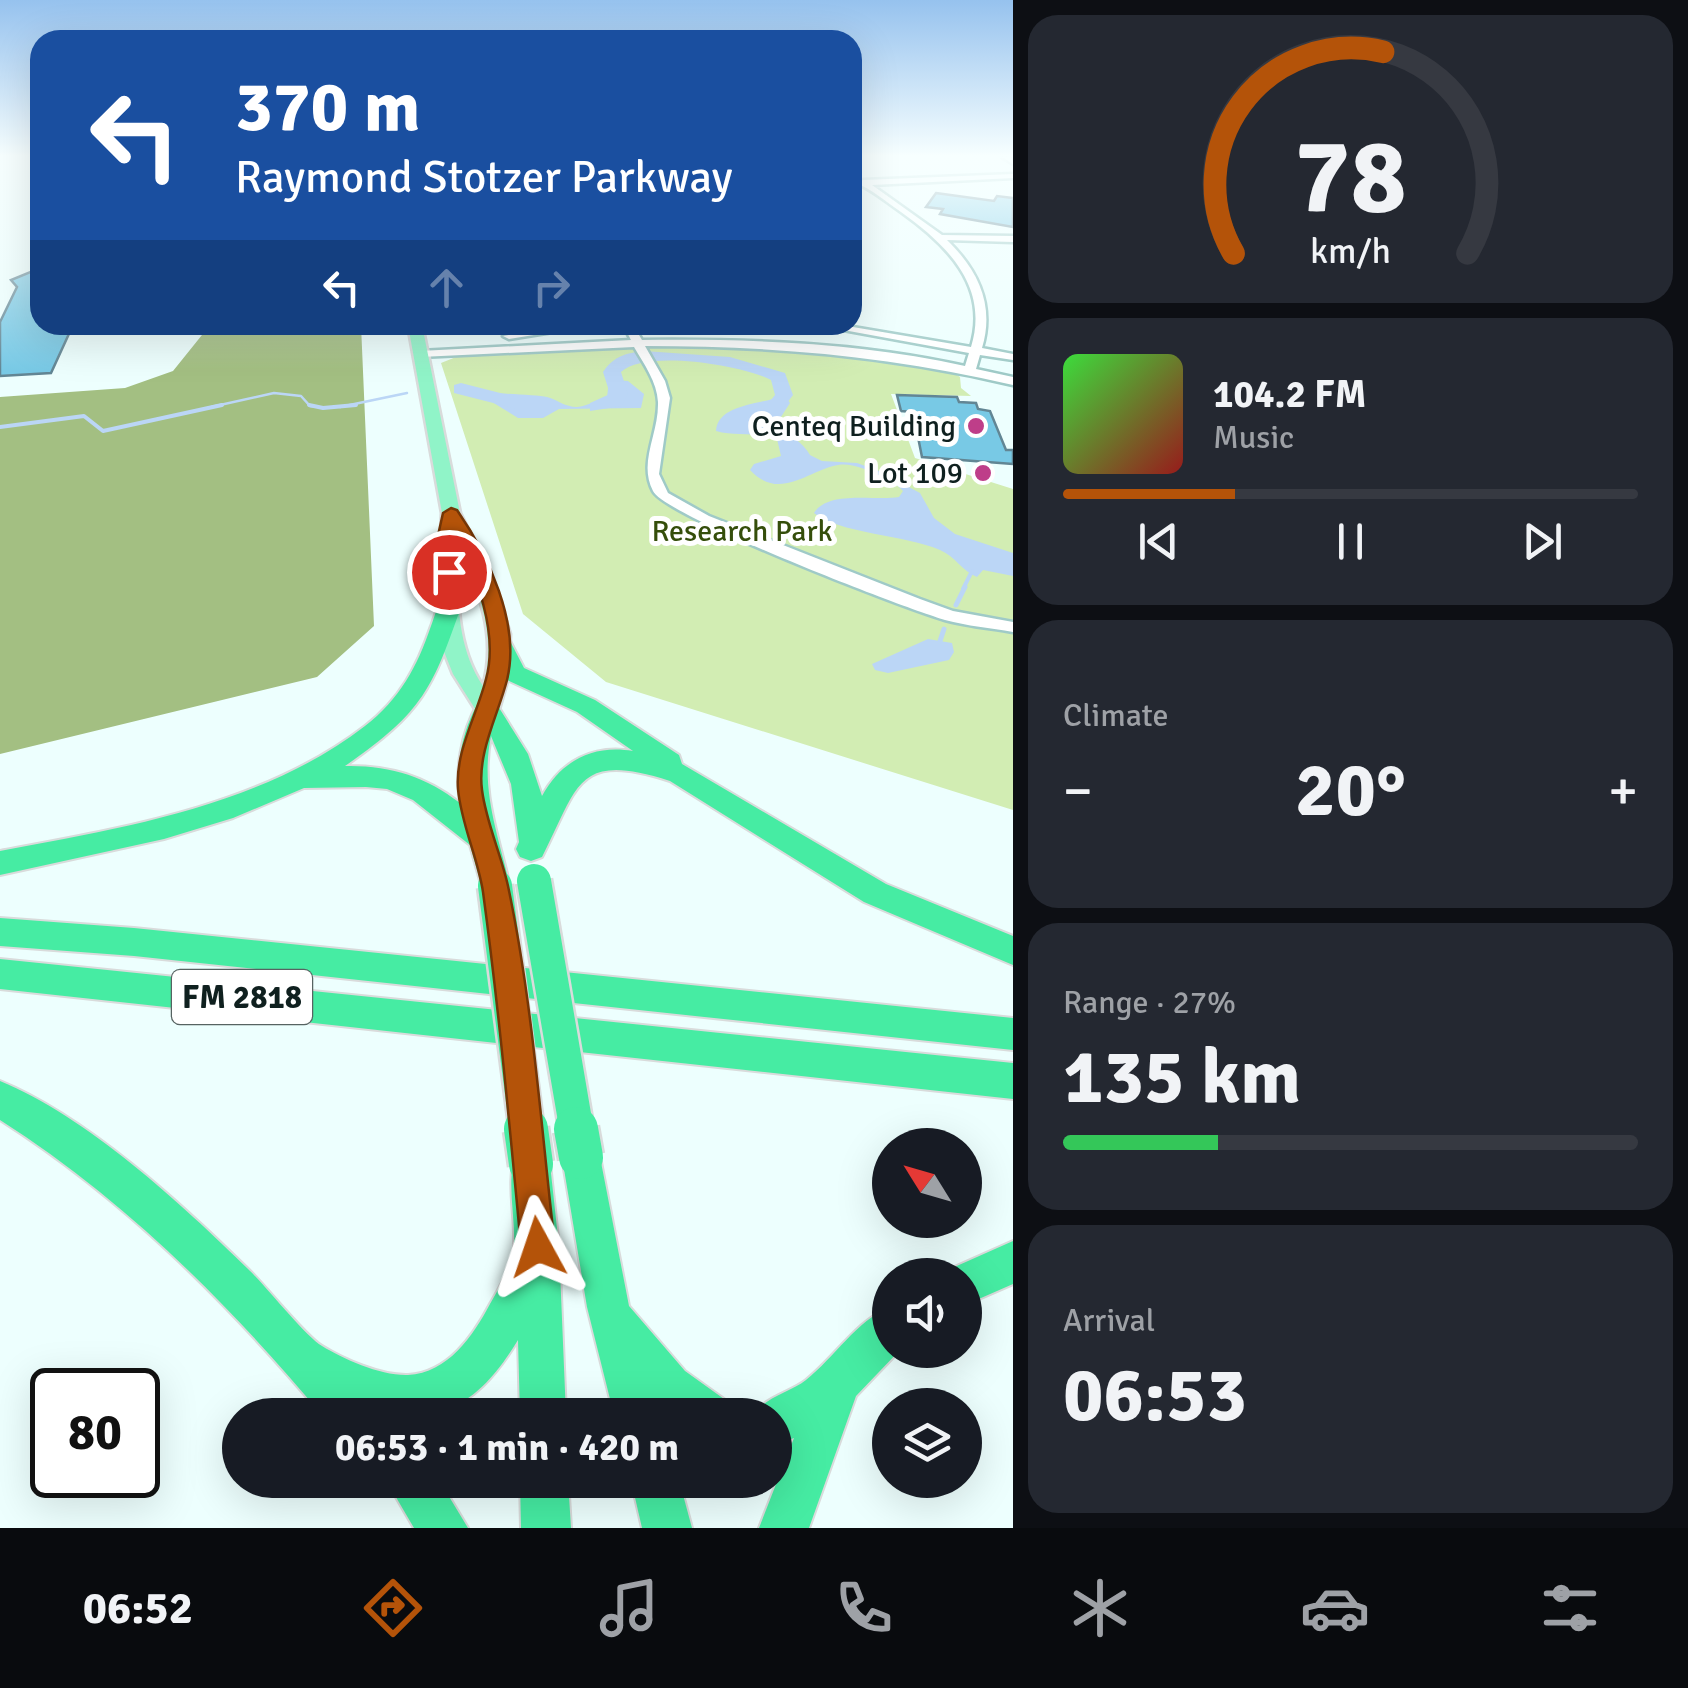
<!DOCTYPE html>
<meta charset="utf-8">
<style>
body{margin:0;font-family:Signika,sans-serif;background:#242831;color:#f1f3f6;height:100vh;display:flex;flex-direction:column;font-size:38px;white-space:nowrap}
*{box-sizing:border-box;margin:0}
p{font-size:32px;color:#9ea1a6}
.icon{flex:none;width:55px;height:55px;fill:none;stroke:currentColor;stroke-width:2;stroke-linecap:round;stroke-linejoin:round}
.map{position:relative;flex:1;overflow:hidden}
.sheet{display:flex;flex-direction:column;gap:15px;padding:15px;background:#0d0f14;width:675px}
.sheet>*{flex:none}
.banner{position:absolute;left:30px;top:30px;width:832px;height:305px;border-radius:30px;box-shadow:0 10px 40px #0002;background:#1a4fa0;color:#fff;overflow:hidden}
.needle{width:65px;rotate:307deg}
.controls{position:absolute;left:872px;top:1128px;display:grid;gap:20px}
.controls a{display:grid;place-items:center;width:110px;height:110px;border-radius:50%;background:#171b24;box-shadow:0 10px 40px #0002;font-size:50px}
.speed{position:absolute;left:30px;top:1368px;display:flex;gap:20px;font-size:50px;font-weight:700;text-align:center}
.speed>*{display:grid;place-content:center;width:130px;height:130px;border-radius:50%;background:#171b24;box-shadow:0 10px 40px #0002;line-height:1}
.speed .limit{border:5px solid #111;border-radius:15px;background:#fff;color:#111}
.pin{position:absolute;display:grid;place-items:center;width:85px;height:85px;color:#fff;margin:-42px;border:5px solid #fff;border-radius:50%;box-shadow:0 2px 10px #0007}
.me{position:absolute;width:110px;margin:-55px;rotate:355deg;stroke-linejoin:round;filter:drop-shadow(0 0 8px #0008)}
.turn{display:flex;align-items:center;gap:35px;height:210px;padding:0 40px;font-size:45px}
.turn .icon{width:130px;height:130px;stroke-width:2.5}
.turn b{display:block;font-size:70px;line-height:85px}
.lanes{display:flex;align-items:center;height:95px;padding:0 40px;background:#0003;justify-content:center;gap:50px;direction:ltr}
.lanes .off{opacity:.35}
.big{font-size:75px;font-weight:700;line-height:1.1}
.sheet .card{flex:1;display:flex;flex-direction:column;justify-content:center;gap:15px;min-width:0;padding:0 35px;border-radius:30px;background:#242831}
.sheet .dial{align-items:center;gap:0}
.dial svg{height:260px;overflow:visible;fill:none;stroke:#363941;stroke-width:7;stroke-linecap:round;text-anchor:middle}
.dial text{fill:#f1f3f6;stroke:none}
.song{display:flex;align-items:center;gap:30px}
.cover{width:120px;height:120px;border-radius:15px;background:linear-gradient(135deg,hsl(120 70% 55%),hsl(0 70% 35%))}
.played{height:10px;border-radius:5px;background:linear-gradient(90deg,#b45309 30%,#363941 30%)}
.keys{display:flex;justify-content:space-around;direction:ltr}
.heat{display:flex;justify-content:space-between;align-items:center;font-size:55px;direction:ltr}
.charge{height:15px;border-radius:8px;background:linear-gradient(90deg,#34c759 27%,#363941 0)}
.trip{position:absolute;left:222px;top:1398px;width:570px;height:100px;border-radius:50px;background:#171b24;box-shadow:0 10px 40px #0002;font-weight:700;line-height:100px;text-align:center}
.menu{display:flex;height:160px;justify-content:space-around;align-items:center;background:#090b0e;color:#9ea1a6}
.menu .icon{width:70px;height:70px}
.menu .active{color:#b45309}
.menu b{font-size:45px;color:#f1f3f6}
main{display:flex;flex:1;min-height:0}
.map>svg:first-child{display:block}
</style>
<main>
<div class="map">
<svg width="1013" height="1528" viewBox="0 0 1013 1528">
<rect width="100%" height="100%" fill="#edfffe"/>
<path fill="#d2edb3" d="M 666,344 C 762,349 856,357 951,371 L 960,377 L 961,388 L 971,396 L 891,394 L 915,458 L 1013,489 L 1013,810 L 606,682 L 523,614 L 441,363 L 461,355 Z"/>
<path fill="#a3bf82" d="M 202,325 L 361,325 L 374,626 L 317,677 L 0,754 L 0,397 L 125,388 L 173,371 L 206,330 Z"/>
<g fill="#bbd6f6">
<path d="M 616,380 L 628,381 L 644,394 L 641,408 L 559,409 L 543,418 L 518,418 L 479,394 C 484,392 536,395 547,397 C 558,400 565,407 577,407 C 587,406 597,400 607,397 L 609,381 Z"/>
<path d="M 784,395 L 790,403 L 779,420 C 787,435 804,443 810,455 L 822,461 L 857,463 L 879,471 L 920,493 L 934,518 L 955,534 L 1013,553 L 1013,576 L 983,570 L 977,577 C 962,571 956,557 940,550 C 906,535 837,533 814,513 C 828,490 875,501 899,497 L 903,491 C 896,483 887,479 877,475 C 865,469 852,463 838,465 C 808,470 780,502 750,470 L 754,464 L 781,456 L 777,439 C 756,431 736,437 716,431 C 718,403 763,405 784,395 Z"/>
<path d="M 928,639 L 952,643 L 954,652 L 949,660 L 888,673 L 875,670 L 872,664 Z"/>
</g>
<g fill="none" stroke-linecap="round" stroke-linejoin="round">
<g stroke="#bbd6f6" stroke-width="2.5">
<path d="M 211,407 L 274,393 L 301,396 L 310,406 L 319,407"/>
<path d="M 340,407 L 407,393"/>
</g>
<g stroke="#bbd6f6" stroke-width="4">
<path d="M 309,405 L 323,408 L 356,405"/>
<path d="M 0,427 L 84,416 L 103,431 L 222,405"/>
<path d="M 963,589 L 972,571"/>
</g>
<g stroke="#bbd6f6" stroke-width="5">
<path d="M 956,605 L 965,587"/>
<path d="M 940,641 L 944,629"/>
</g>
<g fill="#bbd6f6" fill-rule="evenodd">
<path d="M 644,351 L 730,357 L 785,373 L 793,395 L 781,411 L 780,422 L 784,427 L 774,433 L 760,423 L 762,411 L 775,395 L 771,380 C 743,365 644,349 621,372 L 628,394 L 622,406 L 590,411 L 590,403 L 610,394 L 603,372 C 614,356 626,353 644,351 Z"/>
<path d="M 461,383 L 524,399 L 526,403 L 517,409 L 454,393 L 454,385 Z"/>
</g>
</g>
<g fill="#78c9e5" stroke="#628694" stroke-width="2.5">
<path d="M 936,193 L 994,201 L 997,196 L 1013,198 L 1013,227 L 940,214 L 943,209 L 926,207 Z"/>
<path d="M 40,268 L 40,325 L 73,325 L 51,373 L 0,376 L 0,322 L 17,287 L 11,280 Z"/>
<path d="M 897,395 L 957,397 L 959,402 L 976,403 L 978,409 L 990,411 L 1006,450 L 1013,450 L 1013,464 L 922,457 L 913,412 L 901,411 Z"/>
</g>
<g fill="none" stroke-linecap="round" stroke-linejoin="round">
<g stroke="#9fcac7" stroke-width="5">
<g id="minor">
<path d="M 1002,157 L 1011,157 L 1013,164 Z"/>
<path d="M 1013,174 L 1013,178 L 872,185 L 942,235 L 1013,236 L 1013,242 L 947,240 C 978,270 995,305 982,348 L 1013,354 L 1013,360 L 980,355 L 976,369 L 1013,377 L 1013,385 C 889,356 773,346 645,346 L 665,381 L 670,398 L 659,474 L 668,493 L 709,516 L 920,599 L 953,611 L 1013,622 L 1013,632 C 991,628 967,626 945,620 C 906,609 665,516 653,491 C 638,462 659,434 658,402 C 657,382 644,364 634,347 L 420,357 L 414,354 L 420,351 L 631,340 L 623,325 L 633,325 L 642,340 C 750,339 859,342 965,366 L 969,353 L 816,325 L 841,325 L 971,347 C 990,286 946,244 901,212 C 886,202 871,188 855,183 L 863,180 Z"/>
<path d="M 566,325 L 596,325 L 509,339 L 503,336 Z"/>
</g>
</g>
<g stroke="#d9dbdb" stroke-width="5">
<path id="major" d="M 408,325 L 422,325 L 460,513 L 492,578 L 510,634 L 508,678 L 499,709 L 487,717 L 479,715 L 453,674 L 443,649 L 438,589 L 442,513 ZM 458,544 C 478,589 498,636 483,686 C 455,645 457,591 458,544 Z"/>
</g>
<g stroke="#d9dbdb" stroke-width="4">
<g id="highway">
<path d="M 451,597 L 462,604 C 432,690 423,712 345,766 C 389,765 425,776 460,803 C 455,769 461,733 478,703 L 496,703 L 528,754 L 542,796 C 561,761 593,744 633,751 L 577,712 L 505,679 L 489,646 L 501,638 L 510,641 L 524,668 L 595,700 L 679,755 L 682,764 L 886,884 L 1013,936 L 1013,965 L 864,902 L 670,781 C 576,751 579,785 542,857 L 531,861 L 520,857 L 516,849 L 519,842 L 511,784 L 491,736 C 480,789 498,834 510,886 L 506,895 L 495,899 L 484,895 L 470,845 L 413,800 L 387,789 L 366,787 L 304,788 L 233,818 L 164,839 L 0,875 L 0,851 C 124,828 263,805 365,726 C 400,699 417,667 431,626 C 436,614 437,600 451,597 Z"/>
<path d="M 0,918 L 134,928 L 1013,1018 L 1013,1050 L 134,956 L 0,946 Z"/>
<path d="M 0,959 L 1013,1063 L 1013,1099 L 0,989 Z"/>
<path d="M 0,1081 C 86,1116 182,1204 248,1269 C 266,1286 305,1336 322,1346 C 343,1359 381,1376 408,1375 C 448,1373 473,1336 490,1304 C 499,1288 513,1266 514,1248 C 516,1216 505,1180 517,1150 L 531,1145 L 545,1150 L 550,1164 L 559,1247 L 566,1415 L 520,1415 L 518,1340 C 460,1435 418,1415 322,1415 C 228,1303 124,1199 0,1120 Z"/>
<path d="M 581,1138 L 595,1143 L 600,1157 L 629,1306 L 685,1371 L 724,1399 L 731,1415 L 666,1415 L 658,1407 L 660,1415 L 614,1415 L 587,1307 L 562,1157 L 567,1143 Z"/>
<path d="M 1013,1241 L 1013,1284 L 965,1305 L 965,1275 L 948,1275 L 950,1269 Z"/>
<path d="M 890,1307 L 890,1350 L 900,1350 L 856,1396 L 809,1528 L 759,1528 L 794,1438 L 775,1445 L 775,1415 L 755,1415 C 762,1398 791,1392 806,1380 C 835,1357 856,1321 890,1307 Z"/>
<path d="M 386,1480 L 439,1480 L 468,1528 L 414,1528 Z"/>
<path d="M 520,1480 L 568,1480 L 571,1528 L 521,1528 Z"/>
<path d="M 631,1480 L 679,1480 L 692,1528 L 642,1528 Z"/>
</g>
</g>
<use href="#minor" fill="#fff" fill-rule="evenodd"/>
<use href="#major" fill="#90f4c8" fill-rule="evenodd"/>
<use href="#highway" fill="#46eca3" fill-rule="evenodd"/>
<g stroke="#d9dbdb" stroke-width="39" stroke-linecap="butt">
<g id="highway-bridge-far1">
<path d="M 534,881 L 577,1132"/>
<path d="M 495,886 L 527,1132"/>
</g>
</g>
<g stroke="#d9dbdb" stroke-width="49" stroke-linecap="butt">
<g id="highway-bridge">
<path d="M 526,1129 L 531,1164"/>
<path d="M 576,1129 L 581,1157"/>
</g>
</g>
<use href="#highway-bridge-far1" stroke="#46eca3" stroke-width="34"/>
<use href="#highway-bridge" stroke="#46eca3" stroke-width="44"/>
</g>
<linearGradient id="sky" x2="0" y2="1"><stop stop-color="#96c2ee"/><stop offset="0.42" stop-color="#f7ffff"/><stop offset="1" stop-color="#f7ffff" stop-opacity="0"/></linearGradient>
<rect width="1013" height="371" fill="url(#sky)"/>
<path fill="#b45309" stroke="#753606" stroke-width="2.5" d="M 451,508 L 457,510 C 488,555 521,624 507,680 C 498,715 477,753 482,790 C 486,822 501,854 508,886 C 533,1004 541,1127 555,1247 L 550,1259 L 538,1264 L 526,1259 L 521,1247 C 510,1129 499,1010 483,892 C 478,858 461,824 458,789 C 455,751 477,715 486,679 C 499,632 476,577 456,534 L 458,572 L 449,577 L 440,572 L 437,540 L 443,513 Z"/>
<g fill="#be3e89" stroke="#fff" stroke-width="4">
<circle cx="976" cy="426" r="10"/>
<circle cx="983" cy="473" r="10"/>
</g>
<g text-anchor="middle" dominant-baseline="central" stroke-width="10" stroke-linejoin="round" paint-order="stroke">
<g font-size="30" fill="#0f201f" stroke="#fff" text-anchor="end">
<text x="956" y="426">Centeq Building</text>
<text x="963" y="473">Lot 109</text>
</g>
<g font-size="30" fill="#354e0b" stroke="#fff">
<text x="742" y="531">Research Park</text>
</g>
<rect fill="#fff" stroke="#576362" stroke-width="2.5" x="172" y="970" width="140" height="54" rx="8"/>
<g font-size="32" font-weight="bold" fill="#0f201f">
<text x="242" y="997">FM 2818</text>
</g>
</g>
</svg>
<div class="controls">
<a><svg class="needle" viewBox="-14 -14 28 28"><path d="M0-13l5 13h-10z" fill="#e53935"/><path d="M0 13l5-13h-10z" fill="#9ea1a6"/></svg></a>
<a><svg class="icon" aria-label="sound" viewBox="0 0 24 24"><path d="M4 9h4l5-4v14l-5-4H4zM17 9q2 3 0 6"/></svg></a>
<a><svg class="icon" aria-label="layers" viewBox="0 0 24 24"><path d="M12 4l9 5-9 5-9-5zM3 14l9 5 9-5"/></svg></a>
</div>
<div class="speed"><div class="limit">80</div></div>
<div class="pin" style="left:449px;top:572px;background:#d93025"><svg class="icon" aria-label="arrive" viewBox="0 0 24 24"><path d="M6 21V4h12l-3 4 3 4H6"/></svg></div>
<svg class="me" style="left:538px;top:1247px" viewBox="-20 -20 40 40"><path d="M0-17L14 15 0 8-14 15z" fill="#b45309" stroke="#fff" stroke-width="4"/></svg>
<div class="trip">06:53 · 1 min · 420 m</div>
<div class="banner">
<div class="turn"><svg class="icon" aria-label="left" viewBox="0 0 24 24"><path d="M17 20v-9H6M10 6l-5 5 5 5"/></svg><div><b>370 m</b>Raymond Stotzer Parkway</div></div>
<div class="lanes"><svg class="icon" aria-label="left" viewBox="0 0 24 24"><path d="M17 20v-9H6M10 6l-5 5 5 5"/></svg><svg class="icon off" aria-label="ahead" viewBox="0 0 24 24"><path d="M12 20V5M6 11l6-6 6 6"/></svg><svg class="icon off" aria-label="right" viewBox="0 0 24 24"><path d="M7 20v-9h11M14 6l5 5-5 5"/></svg></div>
</div>
</div>
<section class="sheet">
<div class="card dial"><svg viewBox="0 0 100 80">
<path d="M14 69A42 42 0 1 1 86 69"/>
<path d="M14 69A42 42 0 0 1 60 7" stroke="#b45309"/>
<text x="50" y="56" font-size="32" font-weight="700">78</text>
<text x="50" y="72" font-size="11">km/h</text>
</svg></div>
<div class="card">
<div class="song"><i class="cover"></i><div><b>104.2 FM</b><p>Music</p></div></div>
<div class="played"></div>
<div class="keys"><svg class="icon" aria-label="previous" viewBox="0 0 24 24"><path d="M18 5L8 12l10 7zM5 5v14"/></svg><svg class="icon" aria-label="pause" viewBox="0 0 24 24"><path d="M8 5v14M16 5v14"/></svg><svg class="icon" aria-label="next" viewBox="0 0 24 24"><path d="M6 5l10 7-10 7zM19 5v14"/></svg></div>
</div>
<div class="card"><p>Climate</p>
<div class="heat"><a>−</a><b class="big">20°</b><a>+</a></div>
</div>
<div class="card"><p>Range · 27%</p><b class="big">135 km</b><div class="charge"></div></div>
<div class="card"><p>Arrival</p><b class="big">06:53</b></div>
</section>
</main>
<nav class="menu">
<b>06:52</b>
<svg class="icon active" aria-label="directions" viewBox="0 0 24 24"><path d="M12 3l9 9-9 9-9-9zM9 14v-3h6M13 9l2 2-2 2"/></svg>
<svg class="icon" aria-label="music" viewBox="0 0 24 24"><path d="M9 18V5l10-2v13"/><circle cx="6" cy="18" r="3"/><circle cx="16" cy="16" r="3"/></svg>
<svg class="icon" aria-label="phone" viewBox="0 0 24 24"><path d="M5 4h4l2 5-3 2q2 4 5 5l2-3 5 2v4C11 20 4 13 5 4z"/></svg>
<svg class="icon" aria-label="climate" viewBox="0 0 24 24"><path d="M12 3v18M4 7l16 10M4 17L20 7"/></svg>
<svg class="icon" aria-label="car" viewBox="0 0 24 24"><path d="M5 17H2v-5l4-1 3-4h7l3 4 3 1v5h-3M9 17h6M6 11h13"/><circle cx="7" cy="17" r="2"/><circle cx="17" cy="17" r="2"/></svg>
<svg class="icon" aria-label="filters" viewBox="0 0 24 24"><path d="M4 7h16M4 17h16"/><circle cx="9" cy="7" r="2"/><circle cx="15" cy="17" r="2"/></svg>
</nav>
